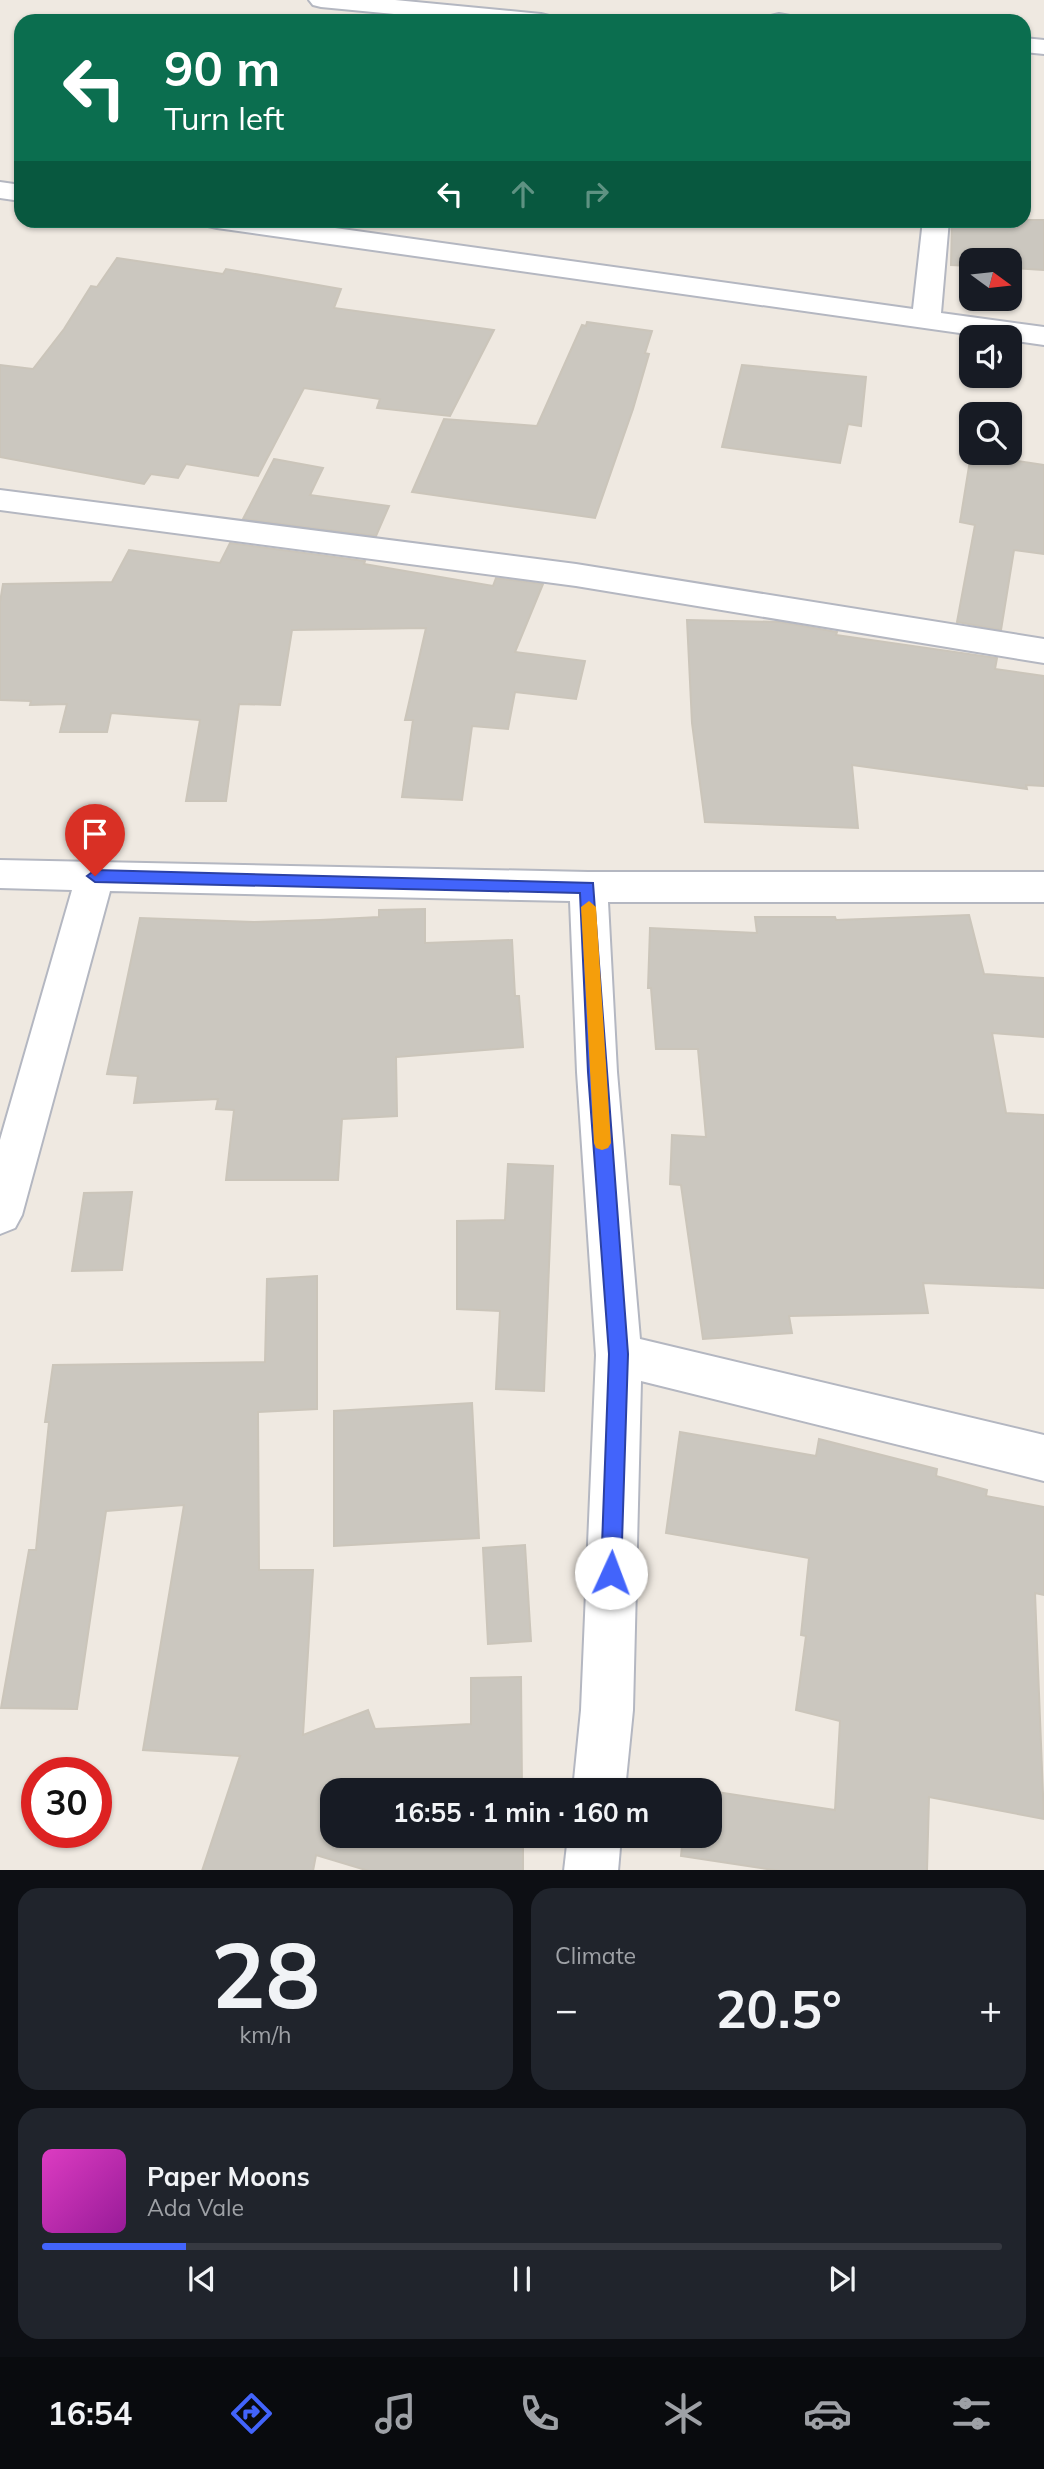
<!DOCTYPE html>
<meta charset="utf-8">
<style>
body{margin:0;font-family:Mulish,sans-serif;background:#20242c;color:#f1f3f6;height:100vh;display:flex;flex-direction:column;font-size:26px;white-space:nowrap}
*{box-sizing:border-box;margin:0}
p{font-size:23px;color:#9ea1a6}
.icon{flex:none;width:38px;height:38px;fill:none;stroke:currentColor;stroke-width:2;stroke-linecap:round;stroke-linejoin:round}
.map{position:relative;height:1870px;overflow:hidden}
.panel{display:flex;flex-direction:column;gap:18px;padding:18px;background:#0d0f14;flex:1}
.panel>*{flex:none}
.top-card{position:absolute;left:14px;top:14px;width:1017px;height:214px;border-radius:21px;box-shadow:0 2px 5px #0004;background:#0b6e4f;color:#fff;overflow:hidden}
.needle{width:46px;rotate:105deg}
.tools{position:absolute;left:959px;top:248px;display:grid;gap:14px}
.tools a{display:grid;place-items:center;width:63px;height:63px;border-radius:14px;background:#171b24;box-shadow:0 2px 5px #0004;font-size:35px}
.speed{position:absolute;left:21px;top:1757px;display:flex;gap:14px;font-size:35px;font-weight:700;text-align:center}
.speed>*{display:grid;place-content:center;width:91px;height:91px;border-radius:50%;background:#171b24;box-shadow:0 2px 5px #0004;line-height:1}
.speed .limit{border:10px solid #d22;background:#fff;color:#111}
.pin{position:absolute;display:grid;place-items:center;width:60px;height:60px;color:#fff;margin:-72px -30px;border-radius:50% 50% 50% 0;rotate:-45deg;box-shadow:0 0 7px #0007}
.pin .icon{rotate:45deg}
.me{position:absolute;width:77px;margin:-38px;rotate:2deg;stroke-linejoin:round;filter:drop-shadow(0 0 5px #0008)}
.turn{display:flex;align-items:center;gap:24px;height:147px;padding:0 35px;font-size:32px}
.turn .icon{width:91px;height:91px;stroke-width:2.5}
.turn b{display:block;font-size:49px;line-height:60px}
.lanes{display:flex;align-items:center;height:66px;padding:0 35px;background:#0003;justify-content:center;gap:35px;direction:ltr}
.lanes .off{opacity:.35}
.big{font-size:52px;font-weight:700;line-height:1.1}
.panel .card{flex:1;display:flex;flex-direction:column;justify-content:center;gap:10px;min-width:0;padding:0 24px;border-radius:21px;background:#20242c}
.panel .dial{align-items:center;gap:0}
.dial b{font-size:91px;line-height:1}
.song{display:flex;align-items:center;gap:21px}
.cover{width:84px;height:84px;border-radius:10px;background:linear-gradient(135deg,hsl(310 70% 55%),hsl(300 70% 35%))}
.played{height:7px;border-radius:4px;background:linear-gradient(90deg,#4264fb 15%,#363941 15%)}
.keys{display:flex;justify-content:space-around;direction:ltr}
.heat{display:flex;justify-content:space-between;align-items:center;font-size:38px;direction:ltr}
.panel .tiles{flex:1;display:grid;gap:18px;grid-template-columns:1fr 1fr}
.card:last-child{grid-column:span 2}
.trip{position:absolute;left:320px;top:1778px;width:402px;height:70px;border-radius:21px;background:#171b24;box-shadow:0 2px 5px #0004;font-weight:700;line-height:70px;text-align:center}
.tab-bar{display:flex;height:112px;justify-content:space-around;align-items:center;background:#090b0e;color:#9ea1a6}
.tab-bar .icon{width:49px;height:49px}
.tab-bar .on{color:#4264fb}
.tab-bar b{font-size:32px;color:#f1f3f6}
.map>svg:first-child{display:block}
</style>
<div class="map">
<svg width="1044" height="1871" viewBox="0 0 1044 1871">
<rect width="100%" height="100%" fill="#efe9e1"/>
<g fill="#cbc7bf" stroke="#cbc5ba" stroke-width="2">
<path d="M 952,220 L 1044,220 L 1044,270 L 1010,268 L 1010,261 L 971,261 L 971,266 L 951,265 Z"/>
<path d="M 117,258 L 223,274 L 226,269 L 341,289 L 334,308 L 494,330 L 450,416 L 377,408 L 380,399 L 304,388 L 258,476 L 186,464 L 178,478 L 151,474 L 144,484 L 0,457 L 0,365 L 33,369 L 64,329 L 91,286 L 97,287 Z"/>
<path d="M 587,322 L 652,331 L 645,353 L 649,354 L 633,409 L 595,518 L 412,492 L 444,419 L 537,426 L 582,325 L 586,326 Z"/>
<path d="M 742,365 L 866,377 L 861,426 L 848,424 L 840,463 L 722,447 Z"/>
<path d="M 971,454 L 1044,465 L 1044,554 L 1014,550 L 1001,630 L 957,622 L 975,525 L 960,522 Z"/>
<path d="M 274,459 L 323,468 L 310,495 L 389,506 L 376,536 L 243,519 Z"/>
<path d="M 230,543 L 365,561 L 364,564 L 493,586 L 496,578 L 543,584 L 515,652 L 585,661 L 576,699 L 515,692 L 508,729 L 472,726 L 462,800 L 402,797 L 413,720 L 405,720 L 426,628 L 292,630 L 280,705 L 239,704 L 226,801 L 186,801 L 200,720 L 111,713 L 107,732 L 60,732 L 67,704 L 30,705 L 31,701 L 0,700 L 0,602 L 3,584 L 112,582 L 129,550 L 220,563 Z"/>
<path d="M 687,620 L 780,622 L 837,632 L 836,635 L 997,658 L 995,669 L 1044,676 L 1044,786 L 1026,785 L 1027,789 L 852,765 L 858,828 L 705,822 L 692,723 Z"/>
<path d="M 425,909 L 425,943 L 512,940 L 515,996 L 519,996 L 523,1047 L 396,1057 L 397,1116 L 342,1119 L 338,1180 L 226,1180 L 234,1110 L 216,1109 L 218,1099 L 134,1103 L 138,1076 L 107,1074 L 140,918 L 254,922 L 320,920 L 379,917 L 379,910 Z"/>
<path d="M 969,915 L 984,974 L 1044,978 L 1044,1037 L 992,1033 L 1006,1113 L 1044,1115 L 1044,1288 L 923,1283 L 928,1313 L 789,1316 L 792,1333 L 703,1339 L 681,1185 L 670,1184 L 672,1135 L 706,1137 L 698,1049 L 656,1049 L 651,988 L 648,988 L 650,928 L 757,933 L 755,917 L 835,917 L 836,920 Z"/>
<path d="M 508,1164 L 553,1166 L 544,1391 L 496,1389 L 500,1311 L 457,1309 L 457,1221 L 505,1220 Z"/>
<path d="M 132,1192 L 122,1270 L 72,1271 L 84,1193 Z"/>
<path d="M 317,1276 L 317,1409 L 258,1412 L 259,1570 L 313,1570 L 303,1735 L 368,1710 L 375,1729 L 471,1724 L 471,1678 L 521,1677 L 522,1790 L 332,1790 L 332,1836 L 523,1836 L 523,1871 L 369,1871 L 316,1855 L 313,1871 L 202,1871 L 240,1756 L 143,1750 L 184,1505 L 106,1511 L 77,1709 L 1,1708 L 29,1550 L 36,1550 L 49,1422 L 45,1422 L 53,1365 L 265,1362 L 267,1279 Z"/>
<path d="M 472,1403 L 479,1538 L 334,1546 L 334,1411 Z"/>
<path d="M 680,1432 L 816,1456 L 819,1439 L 937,1469 L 936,1476 L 987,1490 L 986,1496 L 1044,1507 L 1044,1595 L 1035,1593 L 1044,1819 L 929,1797 L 927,1871 L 780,1871 L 681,1856 L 683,1836 L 710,1836 L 710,1791 L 835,1810 L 840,1721 L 796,1710 L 806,1636 L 801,1635 L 809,1558 L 666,1533 Z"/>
<path d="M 525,1545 L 531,1641 L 488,1644 L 483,1548 Z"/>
</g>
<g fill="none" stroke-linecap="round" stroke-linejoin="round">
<g stroke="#b4b7c1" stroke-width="4">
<g id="minor">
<path d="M 309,0 L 395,0 L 541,14 L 549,16 L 553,21 L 467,21 L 321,7 L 313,5 Z"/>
<path d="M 779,14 L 790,16 L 794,21 L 767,21 L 771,16 Z"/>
<path d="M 1024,38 L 1044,40 L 1044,54 L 1024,52 Z"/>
<path d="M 0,182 L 21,185 L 21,201 L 0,198 Z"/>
<path d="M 204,220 L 278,220 L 913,309 L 923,220 L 949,220 L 941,313 L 1044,327 L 1044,345 L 217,228 L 208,226 Z"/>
<path d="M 0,490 L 576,564 L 1044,639 L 1044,663 L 576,586 L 0,510 Z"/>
<path d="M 0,860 L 588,872 L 1044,872 L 1044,902 L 608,902 L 617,1072 L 640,1339 L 1044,1435 L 1044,1481 L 641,1381 L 633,1710 L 625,1790 L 573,1790 L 581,1710 L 596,1355 L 577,1072 L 570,901 L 110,891 L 22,1215 L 15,1228 L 0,1234 L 0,1140 L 72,890 L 0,888 Z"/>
<path d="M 568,1836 L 621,1836 L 618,1871 L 564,1871 Z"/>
</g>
</g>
<use href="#minor" fill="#fff" fill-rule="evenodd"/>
</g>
<path fill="#4264fb" stroke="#2b41a3" stroke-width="2" d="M 95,870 L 593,883 L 628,1354 L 621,1573 L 618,1580 L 611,1583 L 604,1580 L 601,1573 L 609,1354 L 588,1072 L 580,893 L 95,882 L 87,876 Z"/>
<path fill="#f59e0b" d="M 589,901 L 596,907 L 611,1143 L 608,1148 L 602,1150 L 596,1148 L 594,1143 L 581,907 Z"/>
</svg>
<div class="tools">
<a><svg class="needle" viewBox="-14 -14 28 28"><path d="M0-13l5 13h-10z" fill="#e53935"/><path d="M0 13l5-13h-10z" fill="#9ea1a6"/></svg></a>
<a><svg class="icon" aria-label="sound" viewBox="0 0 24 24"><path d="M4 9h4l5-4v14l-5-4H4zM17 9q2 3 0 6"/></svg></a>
<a><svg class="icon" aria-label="search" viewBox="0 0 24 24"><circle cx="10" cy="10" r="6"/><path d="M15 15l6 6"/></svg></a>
</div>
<div class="speed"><div class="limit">30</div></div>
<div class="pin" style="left:95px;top:876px;background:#d93025"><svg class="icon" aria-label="arrive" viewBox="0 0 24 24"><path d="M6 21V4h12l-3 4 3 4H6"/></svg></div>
<svg class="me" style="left:611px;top:1573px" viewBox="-20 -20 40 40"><circle r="19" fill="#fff"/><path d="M0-13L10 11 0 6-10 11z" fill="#4264fb"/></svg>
<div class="trip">16:55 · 1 min · 160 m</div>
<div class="top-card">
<div class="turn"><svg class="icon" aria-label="left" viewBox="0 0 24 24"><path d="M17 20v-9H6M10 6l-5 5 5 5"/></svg><div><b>90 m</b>Turn left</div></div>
<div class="lanes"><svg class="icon" aria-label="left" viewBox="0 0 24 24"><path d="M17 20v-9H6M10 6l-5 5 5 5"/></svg><svg class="icon off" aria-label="ahead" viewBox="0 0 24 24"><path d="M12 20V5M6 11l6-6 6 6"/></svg><svg class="icon off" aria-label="right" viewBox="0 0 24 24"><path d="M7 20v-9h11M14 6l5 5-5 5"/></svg></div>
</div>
</div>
<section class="panel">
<div class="tiles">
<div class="card dial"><b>28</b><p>km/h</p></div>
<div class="card"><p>Climate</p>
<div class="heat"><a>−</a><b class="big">20.5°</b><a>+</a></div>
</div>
<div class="card">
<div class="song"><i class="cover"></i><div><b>Paper Moons</b><p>Ada Vale</p></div></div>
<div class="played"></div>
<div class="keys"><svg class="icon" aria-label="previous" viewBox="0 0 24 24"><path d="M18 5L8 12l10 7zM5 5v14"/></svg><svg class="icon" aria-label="pause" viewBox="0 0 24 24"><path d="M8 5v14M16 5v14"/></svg><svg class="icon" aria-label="next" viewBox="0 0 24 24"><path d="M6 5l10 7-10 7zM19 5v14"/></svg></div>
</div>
</div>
</section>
<nav class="tab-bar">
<b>16:54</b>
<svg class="icon on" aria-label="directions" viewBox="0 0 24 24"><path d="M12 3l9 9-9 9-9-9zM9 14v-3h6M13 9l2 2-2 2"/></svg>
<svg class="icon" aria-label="music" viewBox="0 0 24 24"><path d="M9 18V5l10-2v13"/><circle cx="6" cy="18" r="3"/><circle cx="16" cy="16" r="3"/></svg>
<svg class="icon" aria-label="phone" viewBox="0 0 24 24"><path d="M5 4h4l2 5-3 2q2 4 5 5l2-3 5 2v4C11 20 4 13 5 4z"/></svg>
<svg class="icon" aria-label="climate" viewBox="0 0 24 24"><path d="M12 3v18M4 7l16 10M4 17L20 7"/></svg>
<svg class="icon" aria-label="car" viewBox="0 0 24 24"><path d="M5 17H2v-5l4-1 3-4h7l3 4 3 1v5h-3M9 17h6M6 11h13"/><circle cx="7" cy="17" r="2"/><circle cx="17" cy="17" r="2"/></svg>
<svg class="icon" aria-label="filters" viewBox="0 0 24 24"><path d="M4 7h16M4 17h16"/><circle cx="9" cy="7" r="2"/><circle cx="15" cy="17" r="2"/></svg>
</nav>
